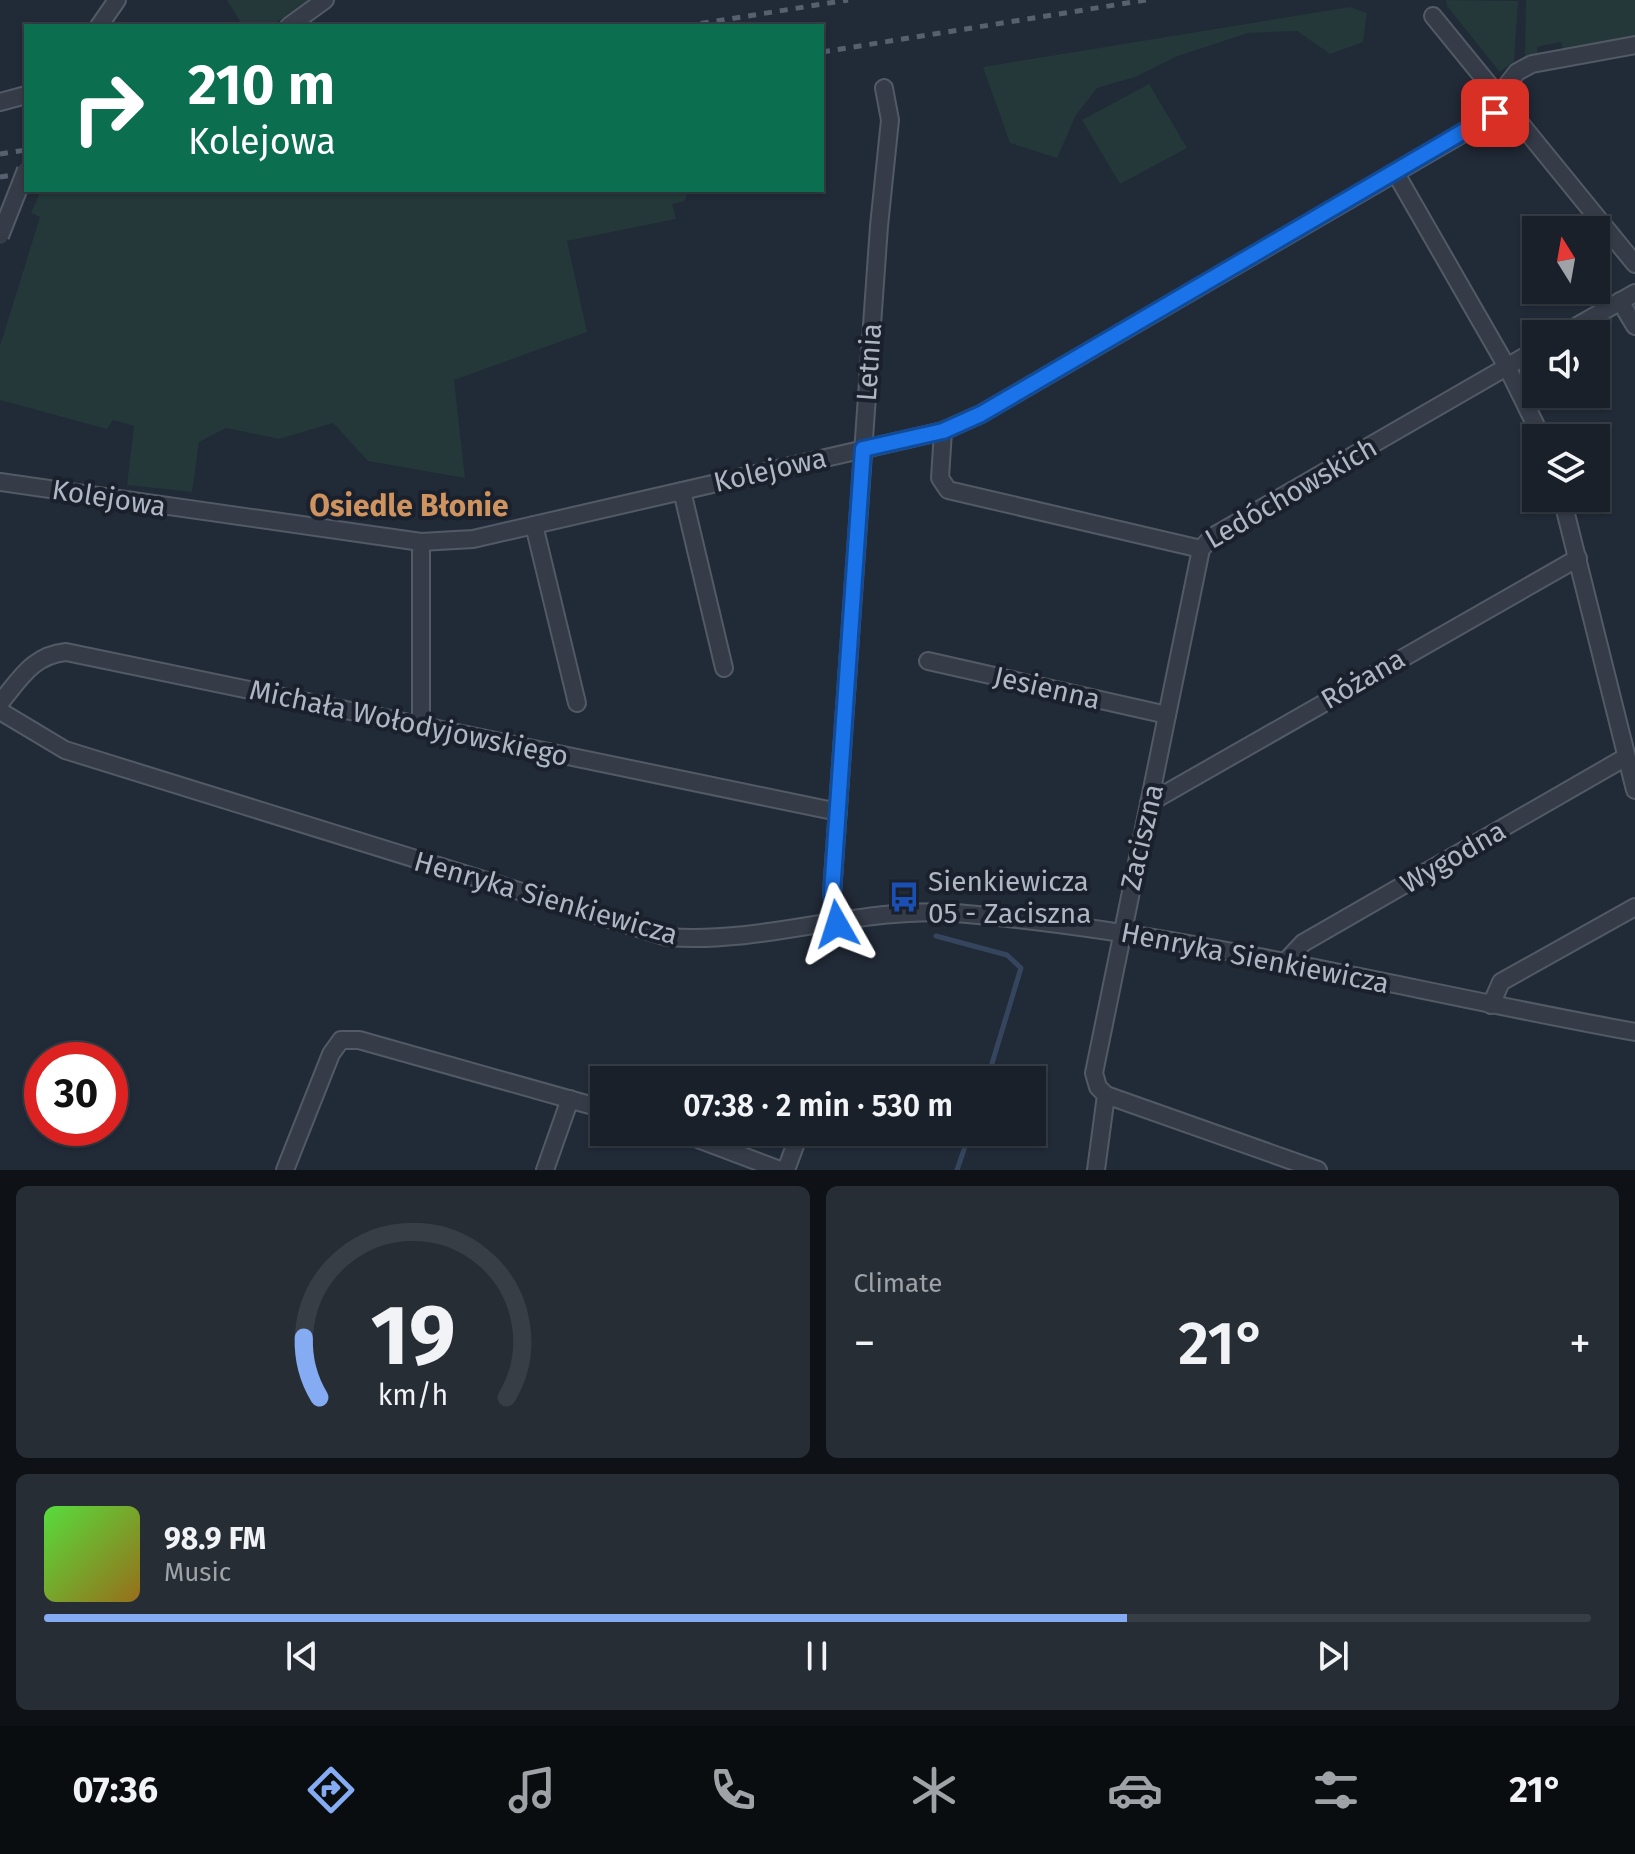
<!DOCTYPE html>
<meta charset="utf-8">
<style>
body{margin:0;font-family:"Fira Sans",sans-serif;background:#262d35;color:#f1f3f6;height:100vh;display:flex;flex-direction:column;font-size:30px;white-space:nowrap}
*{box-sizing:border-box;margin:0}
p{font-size:26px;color:#9fa3a8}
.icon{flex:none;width:44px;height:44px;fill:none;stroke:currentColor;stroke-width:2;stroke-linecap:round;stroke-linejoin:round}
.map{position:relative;height:1170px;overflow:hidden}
.details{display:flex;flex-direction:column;gap:16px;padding:16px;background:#0e1217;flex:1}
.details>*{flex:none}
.banner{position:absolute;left:24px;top:24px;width:800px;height:168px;border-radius:0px;box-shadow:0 2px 6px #0004,0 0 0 2px #373e46;background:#0b6e4f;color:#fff;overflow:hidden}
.needle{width:52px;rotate:349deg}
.fabs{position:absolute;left:1522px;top:216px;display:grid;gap:16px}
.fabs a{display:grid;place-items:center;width:88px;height:88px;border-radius:0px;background:#192029;box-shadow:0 2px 6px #0004,0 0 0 2px #373e46;font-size:40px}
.speed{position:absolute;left:24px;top:1042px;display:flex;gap:16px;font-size:40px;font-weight:700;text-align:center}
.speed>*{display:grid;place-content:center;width:104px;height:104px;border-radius:50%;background:#192029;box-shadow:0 2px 6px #0004,0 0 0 2px #373e46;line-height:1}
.speed .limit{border:12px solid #d22;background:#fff;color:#111}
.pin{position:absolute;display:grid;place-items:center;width:68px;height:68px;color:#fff;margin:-34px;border-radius:16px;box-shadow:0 4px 12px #0006}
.me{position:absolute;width:88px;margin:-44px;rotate:354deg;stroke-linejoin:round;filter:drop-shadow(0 0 6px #0008)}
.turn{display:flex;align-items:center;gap:28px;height:168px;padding:0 32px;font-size:36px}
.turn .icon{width:104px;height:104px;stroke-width:2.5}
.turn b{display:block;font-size:56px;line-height:68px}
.big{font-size:60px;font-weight:600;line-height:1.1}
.details .tile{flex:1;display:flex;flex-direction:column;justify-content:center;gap:12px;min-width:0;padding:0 28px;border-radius:12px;background:#262d35}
.details .dial{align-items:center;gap:0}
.dial svg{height:208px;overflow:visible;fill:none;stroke:#373e46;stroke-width:7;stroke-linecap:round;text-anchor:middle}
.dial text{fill:#f1f3f6;stroke:none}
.song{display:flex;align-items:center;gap:24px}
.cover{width:96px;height:96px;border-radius:12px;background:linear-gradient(135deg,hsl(110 70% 55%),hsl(40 70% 35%))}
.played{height:8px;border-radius:4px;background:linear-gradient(90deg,#85acf3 70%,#373e46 70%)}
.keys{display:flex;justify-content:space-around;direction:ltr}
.heat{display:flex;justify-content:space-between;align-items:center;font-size:44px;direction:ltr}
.details .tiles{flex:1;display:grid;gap:16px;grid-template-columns:1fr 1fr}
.tile:last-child{grid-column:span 2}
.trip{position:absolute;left:590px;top:1066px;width:456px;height:80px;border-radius:0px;background:#192029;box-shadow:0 2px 6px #0004,0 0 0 2px #373e46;font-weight:600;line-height:80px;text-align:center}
.dock{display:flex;height:128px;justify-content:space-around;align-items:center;background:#0a0d10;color:#9fa3a8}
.dock .icon{width:56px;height:56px}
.dock .current{color:#85acf3}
.dock b{font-size:36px;color:#f1f3f6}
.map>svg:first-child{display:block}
</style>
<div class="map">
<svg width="1635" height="1170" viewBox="0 0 1635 1170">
<rect width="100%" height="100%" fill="#212a37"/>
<g fill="#243739">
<path d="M 227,0 L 308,0 L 271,26 L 243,26 Z"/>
<path d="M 1446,0 L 1518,1 L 1514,61 L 1500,72 L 1447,6 Z"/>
<path d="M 1526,0 L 1635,0 L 1635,37 L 1563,50 L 1561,42 L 1537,47 L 1538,54 L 1525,57 Z"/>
<path d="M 1350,7 L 1367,13 L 1363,42 L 1330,54 L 1297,31 L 1248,33 L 1175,57 L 1135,77 L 1097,88 L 1076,115 L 1057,158 L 1010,143 L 983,67 Z"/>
<path d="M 1149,84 L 1187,148 L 1120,184 L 1082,120 Z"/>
<path d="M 41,190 L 702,190 L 689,191 L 684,201 L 672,204 L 676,219 L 567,241 L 587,332 L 454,380 L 465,478 L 368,461 L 333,423 L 279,439 L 226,428 L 199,442 L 192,492 L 127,485 L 134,426 L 113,420 L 107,429 L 0,400 L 0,346 L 40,217 L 31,213 Z"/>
</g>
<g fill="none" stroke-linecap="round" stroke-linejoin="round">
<g stroke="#36455e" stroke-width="5">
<path d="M 936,936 L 1007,955 L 1021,968 L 987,1080"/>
<path d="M 957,1170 L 970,1132"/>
</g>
<g stroke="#525a65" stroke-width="20">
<g id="minor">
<path d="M 1433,16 L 1635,264"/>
<path d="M 99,26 L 117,0"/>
<path d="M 289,26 L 325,0"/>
<path d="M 0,102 L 26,95"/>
<path d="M 1395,172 L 1507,367 L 1542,438"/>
<path d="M 1620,301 L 1635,326"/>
<path d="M 1563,334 L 1635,293"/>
<path d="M 943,431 L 940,478 L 948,490 L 1201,549 L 1212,537 L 1536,350"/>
<path d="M 0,482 L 421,542 L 473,539 L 943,431 L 981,414 L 1474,127 L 1495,113 L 1507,85 L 1517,72 L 1532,64 L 1635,45"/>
<path d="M 682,491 L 724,668"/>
<path d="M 1562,498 L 1635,790"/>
<path d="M 534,525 L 577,703"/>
<path d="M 1201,549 L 1094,1073 L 1098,1087 L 1106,1095 L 1318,1170"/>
<path d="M 928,661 L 1167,715"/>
<path d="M 0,703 C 20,679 33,655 66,652 L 838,812"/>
<path d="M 0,711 L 65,750 L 667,937 C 764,945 859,906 956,913 C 1185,932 1409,991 1635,1032"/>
<path d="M 421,726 L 421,542"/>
<path d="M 1149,803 L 1578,558"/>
<path d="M 837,924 L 832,893 L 879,226 L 890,120 L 884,88"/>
<path d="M 1284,963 L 1303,943 L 1626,757"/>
<path d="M 1491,1005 L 1501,982 L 1635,907"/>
<path d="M 679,1132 L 780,1170"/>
<path d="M 285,1170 L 331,1054 L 341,1040 L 359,1040 L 604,1109"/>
<path d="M 545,1170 L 570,1099"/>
<path d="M 786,1170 L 800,1132"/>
<path d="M 1096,1170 L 1106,1095"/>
</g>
</g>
<use href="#minor" stroke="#353c48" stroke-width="16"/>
<g stroke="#57606f" stroke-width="5" stroke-dasharray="8 8" stroke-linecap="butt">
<path d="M 685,26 L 848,0"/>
<path d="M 822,52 L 1146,0"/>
<path d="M 0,154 L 26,150"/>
<path d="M 0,177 L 26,173"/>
</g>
<g stroke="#525a65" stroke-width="20" stroke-linecap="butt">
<path id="minor-bridge" d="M 0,236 L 26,170"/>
</g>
<use href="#minor-bridge" stroke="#353c48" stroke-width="16"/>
</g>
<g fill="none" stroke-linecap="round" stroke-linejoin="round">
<g stroke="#114b97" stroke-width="20">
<path id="route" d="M 837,924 L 832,893 L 863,449 L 943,431 L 981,414 L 1495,113"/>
</g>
<use href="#route" stroke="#1a73e8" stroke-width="14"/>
</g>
<defs>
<g id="bus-bare" transform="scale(2.4)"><path d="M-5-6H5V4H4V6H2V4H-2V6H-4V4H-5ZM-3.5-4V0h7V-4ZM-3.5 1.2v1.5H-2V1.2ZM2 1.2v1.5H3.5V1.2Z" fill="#1a4fb4" stroke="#1a212c" stroke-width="2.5" paint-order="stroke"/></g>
</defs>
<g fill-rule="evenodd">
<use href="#bus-bare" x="904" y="897"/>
</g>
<g text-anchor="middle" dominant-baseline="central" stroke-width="8" stroke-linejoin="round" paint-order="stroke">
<g font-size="28" fill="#afb7c4" stroke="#1a212c">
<text transform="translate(869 362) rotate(-86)">Letnia</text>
<text transform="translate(770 470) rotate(-13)">Kolejowa</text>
<text transform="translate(1291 493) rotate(-30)">Ledóchowskich</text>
<text transform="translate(109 498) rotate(9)">Kolejowa</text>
<text transform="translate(1363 679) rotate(-30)">Różana</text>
<text transform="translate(1047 688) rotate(13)">Jesienna</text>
<text transform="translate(409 723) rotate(12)">Michała Wołodyjowskiego</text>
<text transform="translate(1142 837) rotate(-77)">Zaciszna</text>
<text transform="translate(1453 857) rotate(-30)">Wygodna</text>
<text transform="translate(546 898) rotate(16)">Henryka Sienkiewicza</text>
<text transform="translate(1255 958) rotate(11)">Henryka Sienkiewicza</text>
</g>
<g font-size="28" fill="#afb7c4" stroke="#1a212c" text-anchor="start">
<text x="928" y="881">Sienkiewicza<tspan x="928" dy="32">05 - Zaciszna</tspan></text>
</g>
<g font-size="30" font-weight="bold" fill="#cf9360" stroke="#1a212c">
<text x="409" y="506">Osiedle Błonie</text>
</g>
</g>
</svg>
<div class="fabs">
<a><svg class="needle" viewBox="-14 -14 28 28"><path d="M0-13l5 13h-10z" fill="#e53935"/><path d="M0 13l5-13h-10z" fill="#9fa3a8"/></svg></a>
<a><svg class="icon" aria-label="sound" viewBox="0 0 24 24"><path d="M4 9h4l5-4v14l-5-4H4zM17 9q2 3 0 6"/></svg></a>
<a><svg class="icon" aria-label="layers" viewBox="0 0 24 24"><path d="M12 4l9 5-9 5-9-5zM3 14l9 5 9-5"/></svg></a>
</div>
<div class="speed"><div class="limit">30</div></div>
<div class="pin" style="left:1495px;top:113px;background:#d93025"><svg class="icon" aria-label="arrive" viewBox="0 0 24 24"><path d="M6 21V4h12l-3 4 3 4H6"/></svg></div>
<svg class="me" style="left:837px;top:924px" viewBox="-20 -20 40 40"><path d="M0-17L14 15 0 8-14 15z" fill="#1a73e8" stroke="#fff" stroke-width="4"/></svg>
<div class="trip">07:38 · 2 min · 530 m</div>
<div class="banner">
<div class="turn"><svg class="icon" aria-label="right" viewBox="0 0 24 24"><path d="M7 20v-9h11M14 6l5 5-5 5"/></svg><div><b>210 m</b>Kolejowa</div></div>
</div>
</div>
<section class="details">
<div class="tiles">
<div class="tile dial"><svg viewBox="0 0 100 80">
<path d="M14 69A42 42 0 1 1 86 69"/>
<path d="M14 69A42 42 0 0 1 8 46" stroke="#85acf3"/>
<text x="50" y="56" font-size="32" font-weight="700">19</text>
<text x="50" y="72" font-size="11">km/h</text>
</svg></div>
<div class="tile"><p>Climate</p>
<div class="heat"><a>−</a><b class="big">21°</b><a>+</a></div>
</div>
<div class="tile">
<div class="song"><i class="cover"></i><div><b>98.9 FM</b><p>Music</p></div></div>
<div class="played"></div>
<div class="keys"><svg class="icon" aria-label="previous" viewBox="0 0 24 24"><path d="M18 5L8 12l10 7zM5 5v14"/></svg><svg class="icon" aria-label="pause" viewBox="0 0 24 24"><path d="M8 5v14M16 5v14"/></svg><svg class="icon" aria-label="next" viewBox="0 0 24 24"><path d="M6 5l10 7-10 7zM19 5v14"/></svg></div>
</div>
</div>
</section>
<nav class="dock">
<b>07:36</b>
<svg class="icon current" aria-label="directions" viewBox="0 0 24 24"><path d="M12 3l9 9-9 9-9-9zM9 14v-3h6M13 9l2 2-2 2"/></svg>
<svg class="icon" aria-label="music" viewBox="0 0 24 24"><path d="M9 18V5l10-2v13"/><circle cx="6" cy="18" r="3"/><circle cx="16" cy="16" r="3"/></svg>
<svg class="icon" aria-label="phone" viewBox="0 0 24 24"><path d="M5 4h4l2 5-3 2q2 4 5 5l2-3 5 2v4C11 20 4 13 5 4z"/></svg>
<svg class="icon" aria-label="climate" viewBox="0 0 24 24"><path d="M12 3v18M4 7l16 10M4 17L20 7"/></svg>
<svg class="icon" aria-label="car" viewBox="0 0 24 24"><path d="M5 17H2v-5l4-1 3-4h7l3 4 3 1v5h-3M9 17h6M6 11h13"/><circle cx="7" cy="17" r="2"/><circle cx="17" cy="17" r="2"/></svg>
<svg class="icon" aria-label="filters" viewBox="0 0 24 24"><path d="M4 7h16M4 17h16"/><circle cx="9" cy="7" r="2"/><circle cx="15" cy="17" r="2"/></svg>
<b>21°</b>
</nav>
